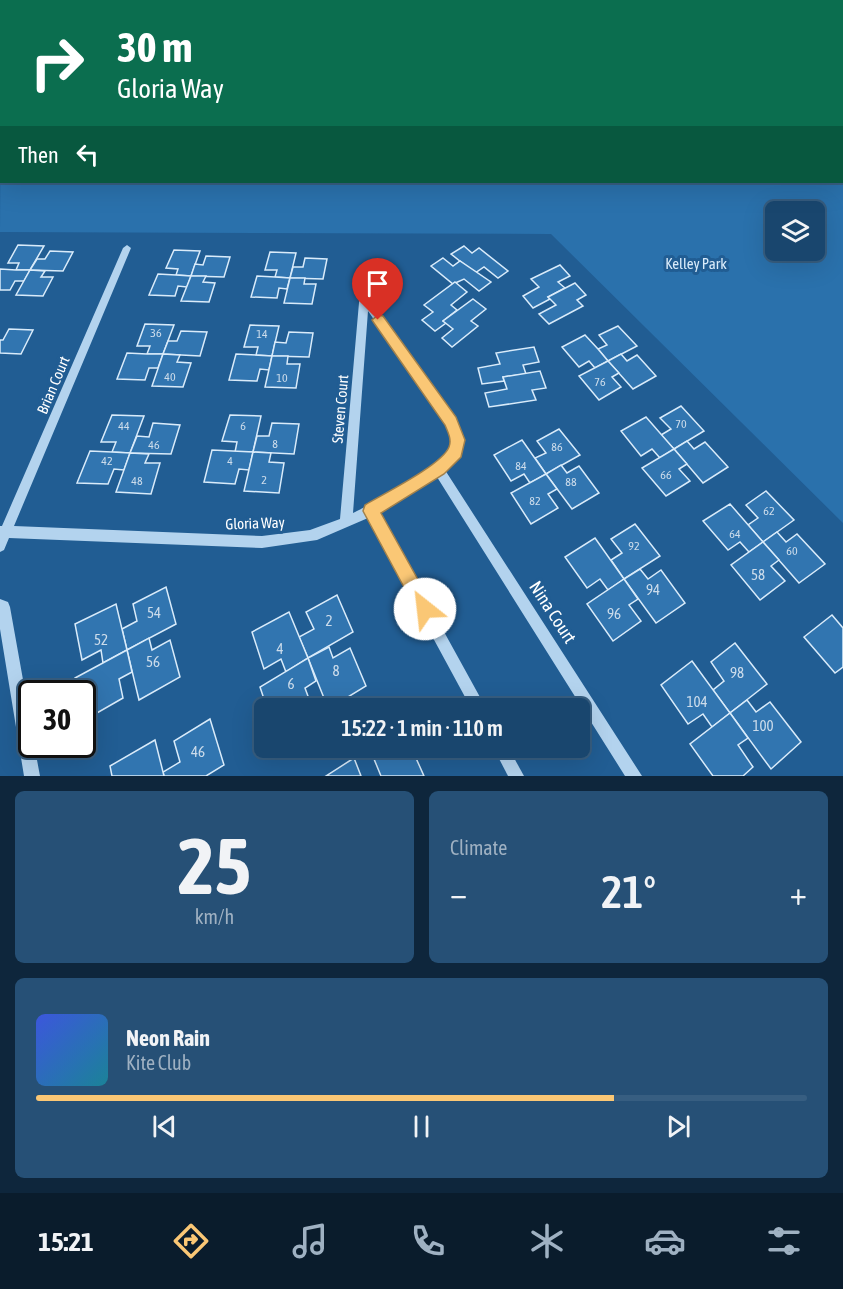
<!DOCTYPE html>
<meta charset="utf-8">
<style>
body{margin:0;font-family:"Asap Condensed",sans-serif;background:#265076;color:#f1f3f6;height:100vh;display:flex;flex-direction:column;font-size:22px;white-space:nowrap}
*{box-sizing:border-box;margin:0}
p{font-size:20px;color:#9fb1c2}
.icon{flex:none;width:33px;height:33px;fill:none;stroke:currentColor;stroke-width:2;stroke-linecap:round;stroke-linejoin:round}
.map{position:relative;height:776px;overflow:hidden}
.panel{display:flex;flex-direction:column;gap:15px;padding:15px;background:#0e263c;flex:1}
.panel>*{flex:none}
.banner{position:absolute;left:0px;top:0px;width:843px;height:183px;box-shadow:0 6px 24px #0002,0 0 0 2px #375e81;background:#0b6e4f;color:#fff;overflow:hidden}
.buttons{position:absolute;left:765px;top:201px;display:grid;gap:12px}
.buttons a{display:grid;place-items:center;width:60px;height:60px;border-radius:9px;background:#19466e;box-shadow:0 6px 24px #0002,0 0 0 2px #375e81;font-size:30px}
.speed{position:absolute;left:18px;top:680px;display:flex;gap:12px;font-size:30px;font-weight:700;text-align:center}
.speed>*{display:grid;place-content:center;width:78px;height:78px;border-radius:50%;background:#19466e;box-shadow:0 6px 24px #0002,0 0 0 2px #375e81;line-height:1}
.speed .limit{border:3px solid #111;border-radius:9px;background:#fff;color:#111}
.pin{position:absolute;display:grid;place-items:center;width:51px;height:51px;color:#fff;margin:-62px -26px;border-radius:50% 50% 50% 0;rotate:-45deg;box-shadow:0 0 6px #0007}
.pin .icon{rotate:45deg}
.me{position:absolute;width:66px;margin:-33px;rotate:331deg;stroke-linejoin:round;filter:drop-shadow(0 0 4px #0008)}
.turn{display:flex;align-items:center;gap:21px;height:126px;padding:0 18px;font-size:27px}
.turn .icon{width:78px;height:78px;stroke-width:2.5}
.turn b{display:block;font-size:42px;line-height:51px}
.then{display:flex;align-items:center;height:57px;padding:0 18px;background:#0003;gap:12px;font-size:22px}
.big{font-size:45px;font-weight:600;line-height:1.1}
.panel .tile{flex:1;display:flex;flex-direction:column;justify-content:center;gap:9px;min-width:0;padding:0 21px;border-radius:9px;background:#265076}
.panel .dial{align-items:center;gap:0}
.dial b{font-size:78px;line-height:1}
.song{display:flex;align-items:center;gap:18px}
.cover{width:72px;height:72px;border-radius:9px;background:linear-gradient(135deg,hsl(230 70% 55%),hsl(190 70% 35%))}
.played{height:6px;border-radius:3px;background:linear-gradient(90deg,#fac775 75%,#375e81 75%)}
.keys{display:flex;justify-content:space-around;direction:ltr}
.heat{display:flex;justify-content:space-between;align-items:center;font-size:33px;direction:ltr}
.panel .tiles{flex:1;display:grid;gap:15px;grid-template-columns:1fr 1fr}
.tile:last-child{grid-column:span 2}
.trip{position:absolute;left:254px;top:698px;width:336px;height:60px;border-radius:9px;background:#19466e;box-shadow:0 6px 24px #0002,0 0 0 2px #375e81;font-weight:600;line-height:60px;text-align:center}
.menu{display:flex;height:96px;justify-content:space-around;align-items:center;background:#0a1c2c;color:#9fb1c2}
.menu .icon{width:42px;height:42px}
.menu .active{color:#fac775}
.menu b{font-size:27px;color:#f1f3f6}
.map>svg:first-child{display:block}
</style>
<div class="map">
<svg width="843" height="776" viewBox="0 0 843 776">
<rect width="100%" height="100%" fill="#215d93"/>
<path fill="#2a71ac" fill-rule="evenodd" d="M 581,0 L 843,0 L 843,523 L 551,234 L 0,232 L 1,52 L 2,182 L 842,182 L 842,2 L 580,1 ZM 776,212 L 814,212 L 814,250 L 776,250 Z"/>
<g fill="#3175b0" stroke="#d9ebfa" stroke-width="1.5">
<path d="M 284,0 L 355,0 L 361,2 L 280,2 Z"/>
<path d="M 18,245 L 44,246 L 30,270 L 16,270 L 19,263 L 8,263 Z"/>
<path d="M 464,246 L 472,253 L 479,248 L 508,271 L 498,278 L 484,267 L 475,273 L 451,254 Z"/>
<path d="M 174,250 L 200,251 L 191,276 L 176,275 L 178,269 L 166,268 Z"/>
<path d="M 50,251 L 73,252 L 63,271 L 30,270 L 37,259 L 45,259 Z"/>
<path d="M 270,252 L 296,253 L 290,278 L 275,277 L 277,270 L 265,270 Z"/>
<path d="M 206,256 L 230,257 L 224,277 L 191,276 L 195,264 L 203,265 Z"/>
<path d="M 305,258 L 327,259 L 323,279 L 290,278 L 293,267 L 303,267 Z"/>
<path d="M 443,258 L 453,266 L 460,261 L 491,282 L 479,291 L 464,279 L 453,284 L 431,266 Z"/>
<path d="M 560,265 L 570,276 L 558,282 L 565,288 L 548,297 L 550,299 L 533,308 L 523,296 L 539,287 L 531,279 Z"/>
<path d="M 0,269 L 16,270 L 30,270 L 24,281 L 15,281 L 10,290 L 0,290 Z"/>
<path d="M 30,270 L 45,271 L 41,277 L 53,277 L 43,296 L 16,295 Z"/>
<path d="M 158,274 L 176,275 L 191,276 L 187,287 L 178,286 L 175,296 L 149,295 Z"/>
<path d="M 191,276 L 206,276 L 203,282 L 215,283 L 209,302 L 181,301 Z"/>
<path d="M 257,276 L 275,277 L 290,278 L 287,289 L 279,288 L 277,298 L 251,297 Z"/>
<path d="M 290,278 L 305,278 L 304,284 L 316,284 L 312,304 L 284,303 Z"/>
<path d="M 455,282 L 467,292 L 451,305 L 457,310 L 443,321 L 446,323 L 435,331 L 422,320 L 433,312 L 424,305 Z"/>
<path d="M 575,283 L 586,295 L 577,300 L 583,306 L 549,324 L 539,314 L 556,305 L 548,297 Z"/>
<path d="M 473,299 L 486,309 L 471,321 L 478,326 L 452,347 L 442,338 L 453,329 L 443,321 Z"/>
<path d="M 145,324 L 174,325 L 163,354 L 147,354 L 150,346 L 137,346 Z"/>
<path d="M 250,325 L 279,326 L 272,356 L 256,355 L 258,347 L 244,347 Z"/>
<path d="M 618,326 L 637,346 L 608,361 L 598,349 L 607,345 L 599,335 Z"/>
<path d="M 9,329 L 33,330 L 21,354 L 0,353 L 0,340 L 3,340 Z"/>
<path d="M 181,331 L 207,332 L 200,356 L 163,354 L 168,341 L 177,341 Z"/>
<path d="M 289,332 L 313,333 L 309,357 L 272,356 L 275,342 L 286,343 Z"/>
<path d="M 585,335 L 598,349 L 608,361 L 595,368 L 589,361 L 579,367 L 562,347 Z"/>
<path d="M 534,347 L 539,362 L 523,365 L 526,374 L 503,377 L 504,381 L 482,384 L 478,368 L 500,364 L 496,353 Z"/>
<path d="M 127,353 L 147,354 L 163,354 L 158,368 L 149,368 L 145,380 L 117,379 Z"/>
<path d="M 163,354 L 180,355 L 177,362 L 191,363 L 183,387 L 152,386 Z"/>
<path d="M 236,354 L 272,356 L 269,370 L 260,369 L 257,381 L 229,380 Z"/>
<path d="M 621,354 L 627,361 L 637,355 L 656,376 L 633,389 L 608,361 Z"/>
<path d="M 272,356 L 288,356 L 287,364 L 300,364 L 296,388 L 265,387 Z"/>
<path d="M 608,361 L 619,373 L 612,377 L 621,387 L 599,400 L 579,376 Z"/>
<path d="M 540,371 L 546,388 L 532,390 L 536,400 L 489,407 L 485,393 L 507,389 L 503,377 Z"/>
<path d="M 681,406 L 704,431 L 674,449 L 661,435 L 671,429 L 660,418 Z"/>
<path d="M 112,415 L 144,416 L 130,453 L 112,452 L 116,442 L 101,442 Z"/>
<path d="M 230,415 L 261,416 L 253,452 L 235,452 L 237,442 L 222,441 Z"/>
<path d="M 646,417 L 674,449 L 660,458 L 652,449 L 641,456 L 621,431 Z"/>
<path d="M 153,423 L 180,425 L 171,454 L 130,453 L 137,436 L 149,437 Z"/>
<path d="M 272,423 L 299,424 L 294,454 L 253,452 L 257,436 L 269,436 Z"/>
<path d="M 559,429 L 580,455 L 546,474 L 535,458 L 546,453 L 537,441 Z"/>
<path d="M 522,440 L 546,474 L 530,483 L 524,474 L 511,481 L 494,455 Z"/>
<path d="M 687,441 L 694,449 L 705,442 L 728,467 L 703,483 L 674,449 Z"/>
<path d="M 674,449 L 687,464 L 679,469 L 690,481 L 666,496 L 642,468 Z"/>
<path d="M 212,450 L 253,452 L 249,470 L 239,469 L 235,484 L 204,482 Z"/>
<path d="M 90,451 L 112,452 L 130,453 L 124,470 L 114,469 L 108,484 L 77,483 Z"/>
<path d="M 253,452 L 271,453 L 269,462 L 284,463 L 279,493 L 244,491 Z"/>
<path d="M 130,453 L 149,454 L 145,463 L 160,463 L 151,494 L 116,492 Z"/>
<path d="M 561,465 L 567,473 L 579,466 L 599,493 L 572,509 L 546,474 Z"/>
<path d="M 546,474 L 557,489 L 548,494 L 558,508 L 531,524 L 511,493 Z"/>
<path d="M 766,491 L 794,520 L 763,542 L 748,525 L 758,518 L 746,505 Z"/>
<path d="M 730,504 L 763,542 L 749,552 L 740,542 L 728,550 L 703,521 Z"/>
<path d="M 635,524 L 660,556 L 624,579 L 611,560 L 622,553 L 611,539 Z"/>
<path d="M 777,532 L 786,542 L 797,534 L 825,564 L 799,583 L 763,542 Z"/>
<path d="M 595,538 L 624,579 L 608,590 L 600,579 L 587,588 L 565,557 Z"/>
<path d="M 763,542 L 779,560 L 771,566 L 785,581 L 760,600 L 731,565 Z"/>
<path d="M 640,569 L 648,579 L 661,570 L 685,603 L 656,623 L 624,579 Z"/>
<path d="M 624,579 L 638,599 L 629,605 L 641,621 L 613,641 L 587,604 Z"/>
<path d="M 166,587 L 176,624 L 127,650 L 122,629 L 137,621 L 133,604 Z"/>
<path d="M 337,595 L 353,632 L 308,658 L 299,637 L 314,629 L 306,612 Z"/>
<path d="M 116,604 L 127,650 L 103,663 L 101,650 L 82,660 L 75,624 Z"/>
<path d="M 289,612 L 308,658 L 286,672 L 281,659 L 264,669 L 252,632 Z"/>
<path d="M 832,615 L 843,628 L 843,667 L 835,673 L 804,637 Z"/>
<path d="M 149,638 L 152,650 L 170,640 L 180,677 L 139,700 L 127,650 Z"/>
<path d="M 735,643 L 767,684 L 730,713 L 713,690 L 724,681 L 711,662 Z"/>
<path d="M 329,647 L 333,658 L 350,648 L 366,686 L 330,708 L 328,708 L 308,658 Z"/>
<path d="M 127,650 L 132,672 L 119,679 L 123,698 L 83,721 L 82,693 L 78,693 L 75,678 Z"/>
<path d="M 308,658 L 316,681 L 305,688 L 312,707 L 267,708 L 260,687 Z"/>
<path d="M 692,661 L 730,713 L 712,727 L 703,714 L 688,724 L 661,685 Z"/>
<path d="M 747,700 L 756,712 L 770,702 L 801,742 L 771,769 L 730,713 Z"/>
<path d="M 730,713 L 748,738 L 738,745 L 753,767 L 743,776 L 713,776 L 690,744 Z"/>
<path d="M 210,719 L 224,765 L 206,776 L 164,776 L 163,772 L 180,762 L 174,741 Z"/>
<path d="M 155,740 L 164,776 L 112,776 L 110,766 Z"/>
<path d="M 391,747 L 411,747 L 424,776 L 381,776 L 374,759 Z"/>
<path d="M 354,758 L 361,776 L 326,776 Z"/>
</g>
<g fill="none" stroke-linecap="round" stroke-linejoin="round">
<g fill="#b3d3ee" fill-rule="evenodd">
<path d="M 134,0 L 142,0 L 131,2 Z"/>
<path d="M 201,0 L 209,0 L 199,2 Z"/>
<rect x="259" y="0" width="6" height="2"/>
<path d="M 2,37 L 2,42 L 0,42 L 0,38 Z"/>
<path d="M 127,245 L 131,248 L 14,526 L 262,536 L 310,530 L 340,519 L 361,280 L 363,278 L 369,278 L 371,280 L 369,298 L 455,419 C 465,442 467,454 445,470 L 642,776 L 625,776 L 437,477 L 378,512 L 486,708 L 471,708 L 368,518 L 317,540 L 262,548 L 9,538 L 4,550 L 0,552 L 0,526 L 2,526 L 123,248 ZM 368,311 L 447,425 C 450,432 454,441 451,448 C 444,468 373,503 353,513 Z"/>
<path d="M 0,599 L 8,602 L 10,607 L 32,730 L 32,744 L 34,744 L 40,776 L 24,776 L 0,629 Z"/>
<path d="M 493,747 L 508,747 L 524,776 L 508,776 Z"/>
</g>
</g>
<path fill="#fac775" stroke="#a2814c" stroke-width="1.5" d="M 378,315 L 383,316 L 456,417 L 465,440 L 461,457 L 444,474 L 381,513 L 431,603 L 433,609 L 431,615 L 425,618 L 419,615 L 363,511 L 365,505 C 383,494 442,465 449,447 C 452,440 448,432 445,425 L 374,323 L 372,320 Z"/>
<g text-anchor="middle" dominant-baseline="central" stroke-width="6" stroke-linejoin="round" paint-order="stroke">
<g font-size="12" fill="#ccdceb">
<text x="156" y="333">36</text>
<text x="262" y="334">14</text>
<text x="170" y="377">40</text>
<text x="282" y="378">10</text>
<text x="600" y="382">76</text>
<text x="681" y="424">70</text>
<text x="124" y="426">44</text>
<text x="243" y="426">6</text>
<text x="275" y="444">8</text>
<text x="154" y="445">46</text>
<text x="557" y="447">86</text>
<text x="107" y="461">42</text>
<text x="230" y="461">4</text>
<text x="521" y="466">84</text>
<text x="666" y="475">66</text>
<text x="264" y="480">2</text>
<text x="137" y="481">48</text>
<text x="571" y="482">88</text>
<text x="535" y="501">82</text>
<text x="769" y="511">62</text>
<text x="735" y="534">64</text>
<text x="634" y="546">92</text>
<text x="792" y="551">60</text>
</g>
<g font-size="15" fill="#d9ebfa" stroke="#215d93">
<text x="696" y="263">Kelley Park</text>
</g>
<g font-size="15" fill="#fff" stroke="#215d93">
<text transform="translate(53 385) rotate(-67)">Brian Court</text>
<text transform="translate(340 409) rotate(-85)">Steven Court</text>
<text transform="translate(255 523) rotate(-2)">Gloria Way</text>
</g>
<g font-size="15" fill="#ccdceb">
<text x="758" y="574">58</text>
<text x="653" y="589">94</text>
<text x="154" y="612">54</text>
<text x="614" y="613">96</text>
<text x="329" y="620">2</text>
<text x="101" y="639">52</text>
<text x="280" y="648">4</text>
<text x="153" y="661">56</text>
<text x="336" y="670">8</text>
<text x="737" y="672">98</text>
<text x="291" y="683">6</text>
<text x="697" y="701">104</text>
<text x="763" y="725">100</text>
<text x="198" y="751">46</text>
</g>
<g font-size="18" fill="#fff" stroke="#215d93">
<text transform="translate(553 612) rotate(57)">Nina Court</text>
</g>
</g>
</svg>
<div class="buttons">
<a><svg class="icon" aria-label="layers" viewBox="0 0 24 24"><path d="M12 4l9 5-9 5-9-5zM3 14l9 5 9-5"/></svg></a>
</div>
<div class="speed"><div class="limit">30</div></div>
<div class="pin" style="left:378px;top:320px;background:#d93025"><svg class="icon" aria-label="arrive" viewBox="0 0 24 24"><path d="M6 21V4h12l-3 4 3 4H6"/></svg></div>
<svg class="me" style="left:425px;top:609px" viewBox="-20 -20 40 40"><circle r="19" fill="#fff"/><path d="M0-13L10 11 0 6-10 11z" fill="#fac775"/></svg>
<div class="trip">15:22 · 1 min · 110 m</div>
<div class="banner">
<div class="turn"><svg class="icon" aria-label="right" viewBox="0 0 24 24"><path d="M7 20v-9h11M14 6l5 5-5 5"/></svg><div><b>30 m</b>Gloria Way</div></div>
<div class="then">Then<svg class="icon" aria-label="left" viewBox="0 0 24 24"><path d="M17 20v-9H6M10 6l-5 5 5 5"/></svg></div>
</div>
</div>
<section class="panel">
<div class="tiles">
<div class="tile dial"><b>25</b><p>km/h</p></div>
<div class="tile"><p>Climate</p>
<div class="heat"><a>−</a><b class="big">21°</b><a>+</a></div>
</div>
<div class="tile">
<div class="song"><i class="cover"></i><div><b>Neon Rain</b><p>Kite Club</p></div></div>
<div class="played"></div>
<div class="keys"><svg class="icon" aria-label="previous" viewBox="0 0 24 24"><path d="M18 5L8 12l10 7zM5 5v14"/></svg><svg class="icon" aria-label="pause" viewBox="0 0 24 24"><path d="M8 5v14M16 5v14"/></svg><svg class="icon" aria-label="next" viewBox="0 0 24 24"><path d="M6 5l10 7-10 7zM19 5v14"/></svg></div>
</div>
</div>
</section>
<nav class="menu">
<b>15:21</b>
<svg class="icon active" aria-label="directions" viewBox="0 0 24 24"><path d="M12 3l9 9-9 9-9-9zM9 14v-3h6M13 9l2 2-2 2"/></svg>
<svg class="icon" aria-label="music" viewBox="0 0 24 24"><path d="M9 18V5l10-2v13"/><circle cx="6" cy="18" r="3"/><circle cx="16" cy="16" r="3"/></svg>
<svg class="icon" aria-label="phone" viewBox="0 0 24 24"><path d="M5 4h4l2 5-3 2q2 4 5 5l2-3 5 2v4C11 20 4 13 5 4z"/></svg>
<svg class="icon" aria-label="climate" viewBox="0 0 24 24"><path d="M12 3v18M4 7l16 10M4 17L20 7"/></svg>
<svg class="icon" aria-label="car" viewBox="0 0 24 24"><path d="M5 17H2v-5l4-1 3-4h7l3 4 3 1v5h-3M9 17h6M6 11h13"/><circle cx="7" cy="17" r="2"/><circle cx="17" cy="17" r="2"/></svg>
<svg class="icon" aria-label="filters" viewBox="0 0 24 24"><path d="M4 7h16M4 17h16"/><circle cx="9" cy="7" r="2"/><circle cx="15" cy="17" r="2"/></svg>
</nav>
